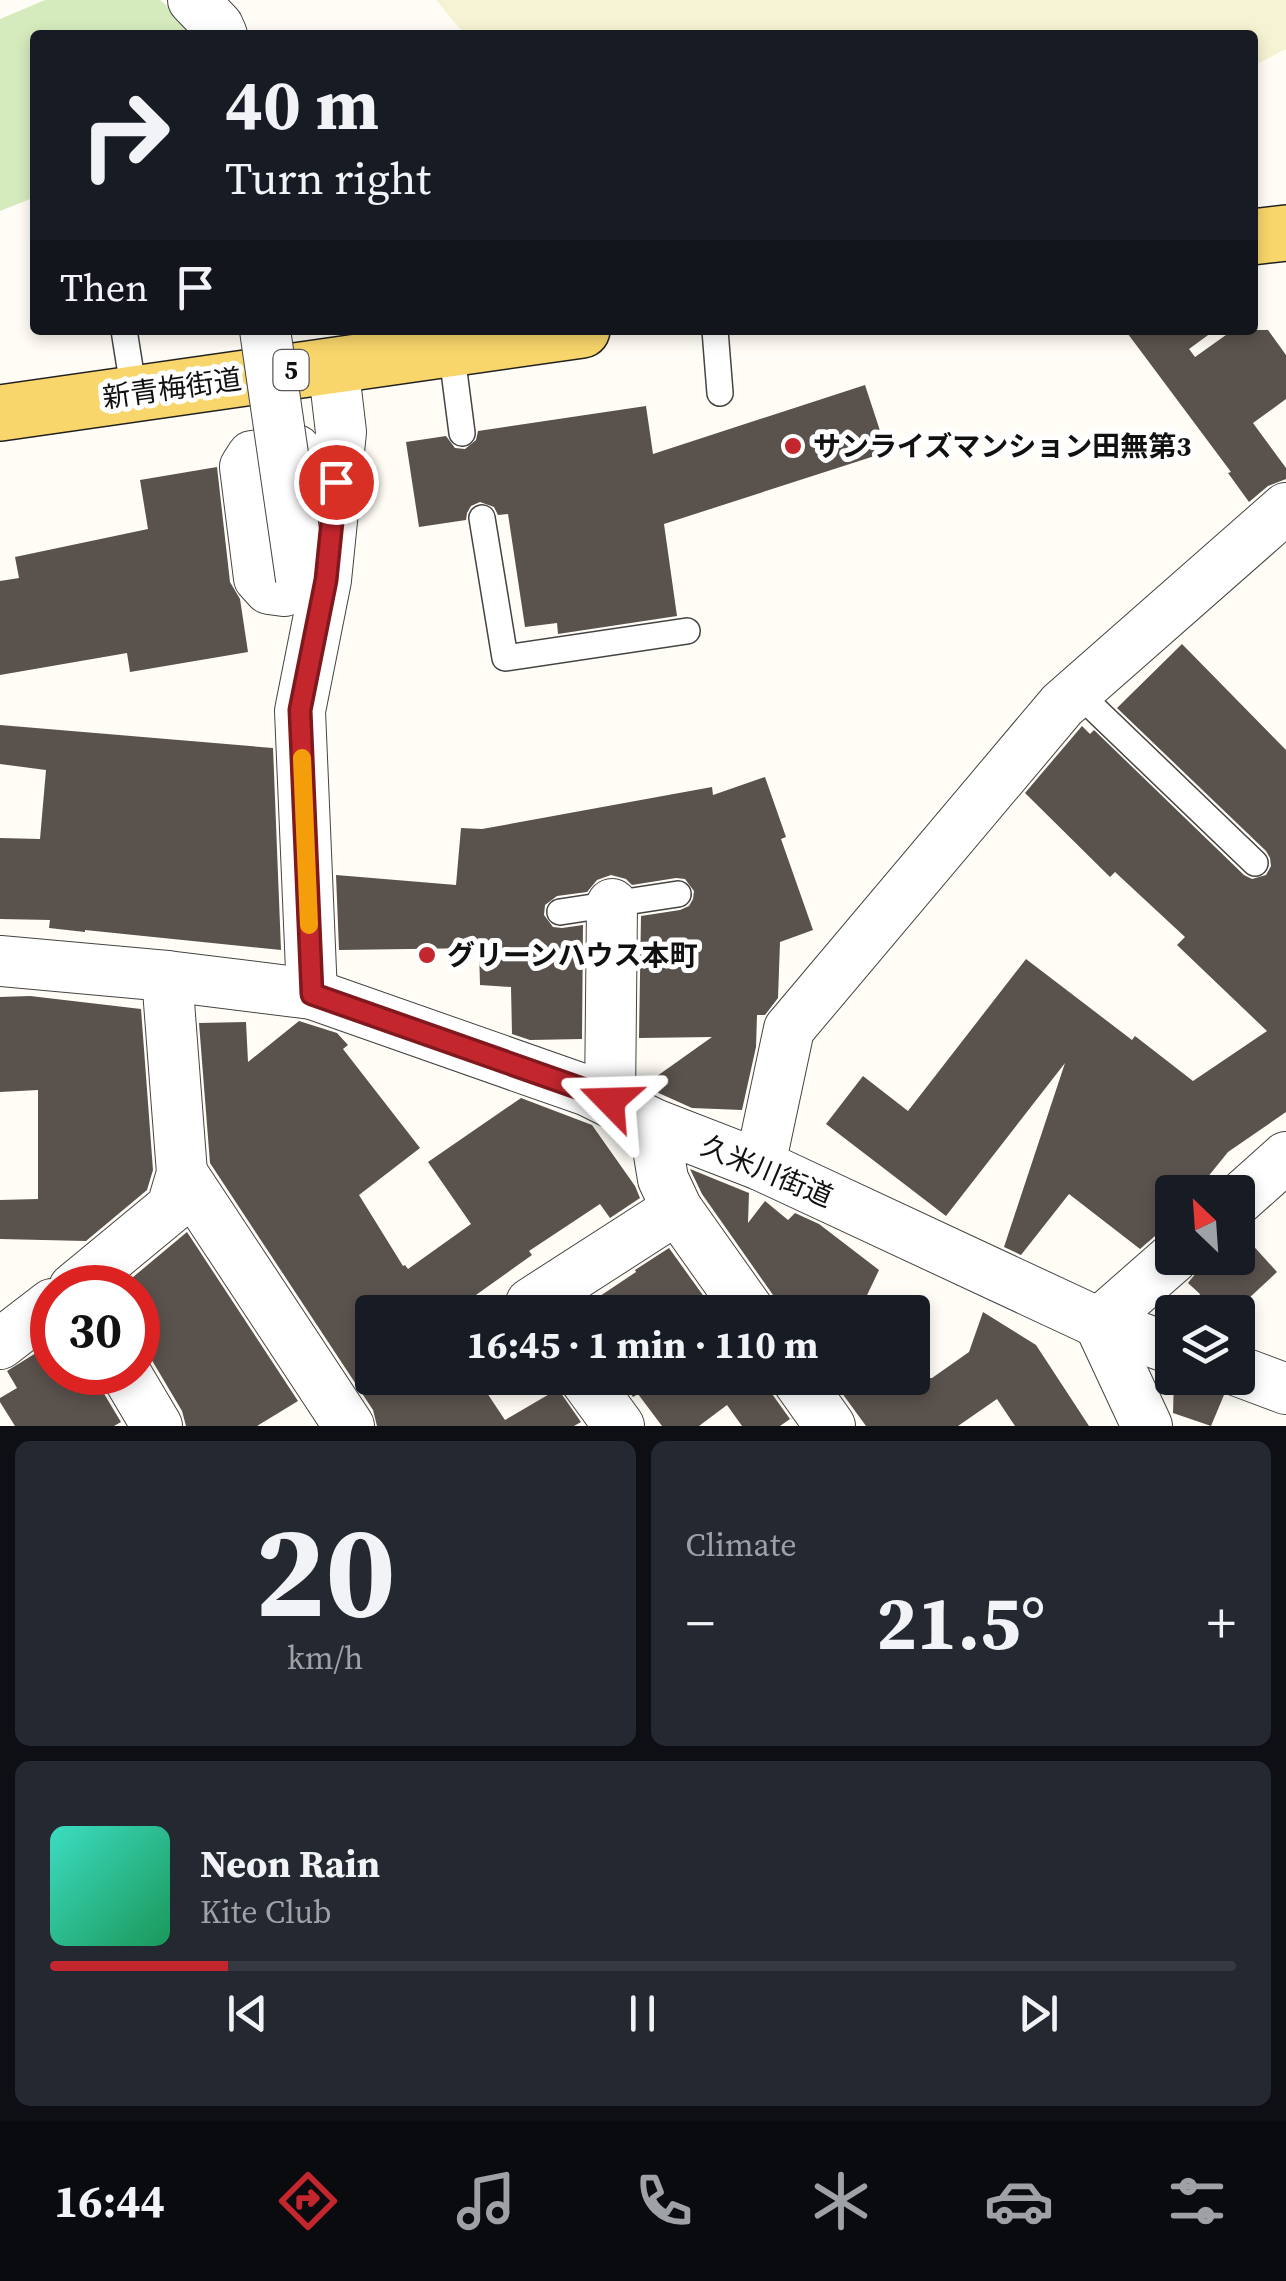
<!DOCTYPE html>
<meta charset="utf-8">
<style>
body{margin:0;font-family:"Source Serif 4","Noto Sans JP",serif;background:#242831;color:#f1f3f6;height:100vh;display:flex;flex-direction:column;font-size:38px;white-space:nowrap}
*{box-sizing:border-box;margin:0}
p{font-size:32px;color:#9ea1a6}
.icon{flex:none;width:55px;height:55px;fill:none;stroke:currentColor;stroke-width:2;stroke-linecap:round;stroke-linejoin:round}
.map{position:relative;height:1426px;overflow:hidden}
.side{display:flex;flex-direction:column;gap:15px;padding:15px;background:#0d0f14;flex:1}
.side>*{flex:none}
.top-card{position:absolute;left:30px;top:30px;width:1228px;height:305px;border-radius:10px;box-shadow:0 5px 15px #0003;background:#171b24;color:#f1f3f6;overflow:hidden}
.needle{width:65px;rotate:335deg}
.buttons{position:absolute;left:1155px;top:1175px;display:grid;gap:20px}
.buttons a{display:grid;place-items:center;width:100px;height:100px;border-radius:10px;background:#171b24;box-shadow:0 5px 15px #0003;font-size:50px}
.speed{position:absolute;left:30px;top:1265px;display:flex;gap:20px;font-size:50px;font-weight:700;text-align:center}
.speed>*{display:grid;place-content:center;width:130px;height:130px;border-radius:50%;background:#171b24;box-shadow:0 5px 15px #0003;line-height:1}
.speed .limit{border:15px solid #d22;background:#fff;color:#111}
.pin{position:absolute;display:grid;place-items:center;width:85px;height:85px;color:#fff;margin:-42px;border:5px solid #fff;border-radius:50%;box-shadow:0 2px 10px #0007}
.me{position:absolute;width:110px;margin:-55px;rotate:292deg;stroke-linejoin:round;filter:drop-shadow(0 0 8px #0008)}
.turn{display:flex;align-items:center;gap:35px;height:210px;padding:0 30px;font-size:45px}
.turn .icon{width:130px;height:130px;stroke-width:2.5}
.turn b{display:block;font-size:70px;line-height:85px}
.then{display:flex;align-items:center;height:95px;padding:0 30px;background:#0003;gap:20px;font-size:38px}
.big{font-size:75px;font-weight:700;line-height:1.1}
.side .widget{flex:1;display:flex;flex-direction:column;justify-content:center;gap:15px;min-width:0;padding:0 35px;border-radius:15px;background:#242831}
.side .dial{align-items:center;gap:0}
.dial b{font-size:130px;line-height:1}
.song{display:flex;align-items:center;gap:30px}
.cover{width:120px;height:120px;border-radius:15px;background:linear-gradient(135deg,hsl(170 70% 55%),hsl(150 70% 35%))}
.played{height:10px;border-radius:5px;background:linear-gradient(90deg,#c4262e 15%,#363941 15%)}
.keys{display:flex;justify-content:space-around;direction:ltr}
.heat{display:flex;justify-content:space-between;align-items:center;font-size:55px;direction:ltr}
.side .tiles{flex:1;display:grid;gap:15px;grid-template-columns:1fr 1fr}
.widget:last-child{grid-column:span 2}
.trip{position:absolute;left:355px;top:1295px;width:575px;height:100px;border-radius:10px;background:#171b24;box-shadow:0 5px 15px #0003;font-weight:700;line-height:100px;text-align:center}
.tabs{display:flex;height:160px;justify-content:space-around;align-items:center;background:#090b0e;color:#9ea1a6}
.tabs .icon{width:70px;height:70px}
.tabs .current{color:#c4262e}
.tabs b{font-size:45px;color:#f1f3f6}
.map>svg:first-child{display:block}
</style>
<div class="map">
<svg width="1286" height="1426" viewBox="0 0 1286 1426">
<rect width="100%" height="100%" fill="#fffdf5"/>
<path fill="#f6f3d4" d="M 436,0 L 1286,0 L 1286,49 L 1253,66 L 1252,35 L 465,35 Z"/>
<path fill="#d5ebbd" d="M 45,0 L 160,0 L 192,26 L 196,35 L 35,35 L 35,197 L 0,211 L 0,19 Z"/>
<g fill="#5a524d">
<path d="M 1125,330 L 1215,330 L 1189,349 L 1195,357 L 1233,330 L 1268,330 L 1286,355 L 1286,399 L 1253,423 L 1286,468 L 1286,479 L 1268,486 L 1249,502 L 1228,473 L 1231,472 Z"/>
<path d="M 865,385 L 887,452 L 664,524 L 677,616 L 558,634 L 557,623 L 525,627 L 508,514 L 498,515 L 494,507 L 480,502 L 471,506 L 467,513 L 466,520 L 419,527 L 406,442 L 446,436 L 455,448 L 465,449 L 476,440 L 478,431 L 646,406 L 653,454 Z"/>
<path d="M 217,467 L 230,582 L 240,599 L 248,652 L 130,672 L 127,653 L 0,675 L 0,581 L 19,578 L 15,557 L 148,529 L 140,480 Z"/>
<path d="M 1182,644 L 1286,750 L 1286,1112 L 1228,1152 L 1198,1189 L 1202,1192 L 1172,1192 L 1172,1230 L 1166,1230 L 1155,1236 L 1140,1249 L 1069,1194 L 1021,1255 L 1004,1247 L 1065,1063 L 946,1216 L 826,1124 L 863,1076 L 908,1111 L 1026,959 L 1132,1040 L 1135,1036 L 1193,1081 L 1267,1031 L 1177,945 L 1185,937 L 1115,872 L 1110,877 L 1025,793 L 1082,726 L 1090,734 L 1094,730 L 1244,875 L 1252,879 L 1266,875 L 1271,866 L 1270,858 L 1266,851 L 1117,708 Z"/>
<path d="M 0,725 L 273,748 L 281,950 L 85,930 L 85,932 L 49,928 L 50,920 L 0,919 L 0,838 L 40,839 L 46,770 L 0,764 Z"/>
<path d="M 765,777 L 786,837 L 781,839 L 813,930 L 780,942 L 778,998 L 765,1015 L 757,1015 L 756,1047 L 742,1110 L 692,1108 L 643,1086 L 712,1037 L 639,1038 L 641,916 L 680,910 L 689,906 L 693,899 L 694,891 L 685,879 L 676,878 L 632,885 L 626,879 L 611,875 L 597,880 L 587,892 L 557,896 L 545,905 L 544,915 L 553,927 L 562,928 L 583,925 L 582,1039 L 530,1040 L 512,1034 L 511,987 L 480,985 L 479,948 L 339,950 L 336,875 L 456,885 L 461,828 L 482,829 L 712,787 L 713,795 Z"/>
<path d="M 30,996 L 141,1009 L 153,1170 L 147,1190 L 86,1241 L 0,1239 L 0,1200 L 38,1199 L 38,1090 L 0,1092 L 0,997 Z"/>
<path d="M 299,1021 L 337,1033 L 348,1045 L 343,1049 L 420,1148 L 359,1195 L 403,1266 L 405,1265 L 408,1269 L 471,1224 L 428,1162 L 521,1098 L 592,1125 L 635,1186 L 640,1198 L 610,1218 L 600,1204 L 529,1251 L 532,1255 L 452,1312 L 372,1312 L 372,1370 L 363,1378 L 477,1378 L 505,1420 L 558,1389 L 581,1422 L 574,1426 L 377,1426 L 373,1410 L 210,1163 L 199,1023 L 246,1022 L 248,1062 Z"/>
<path d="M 690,1169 L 749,1193 L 748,1223 L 765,1201 L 788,1220 L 795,1213 L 819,1224 L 879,1270 L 859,1312 L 778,1312 L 773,1295 L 702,1194 Z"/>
<path d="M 1238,1229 L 1277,1272 L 1234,1312 L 1193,1312 L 1200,1294 L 1188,1283 L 1200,1268 L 1201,1258 L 1238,1258 Z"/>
<path d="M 187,1232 L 298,1401 L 257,1426 L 186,1426 L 182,1411 L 150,1357 L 138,1346 L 138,1288 L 120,1288 Z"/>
<path d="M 669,1248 L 715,1312 L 576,1312 L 636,1272 L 635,1270 Z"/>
<path d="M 983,1312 L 1036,1345 L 1089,1426 L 1015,1426 L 997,1399 L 958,1426 L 866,1426 L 831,1378 L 932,1378 L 969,1352 Z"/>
<path d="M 52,1343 L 52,1372 L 96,1372 L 100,1387 L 121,1422 L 114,1426 L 15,1426 L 0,1402 L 0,1398 L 17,1388 L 7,1371 Z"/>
<path d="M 619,1378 L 768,1378 L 772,1394 L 790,1419 L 780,1426 L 742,1426 L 727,1405 L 699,1426 L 662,1426 L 638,1394 L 633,1397 Z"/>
<path d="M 1174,1378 L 1210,1378 L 1215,1388 L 1224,1395 L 1211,1426 L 1173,1413 Z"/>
</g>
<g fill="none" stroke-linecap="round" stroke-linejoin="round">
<g stroke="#444" stroke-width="28">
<g id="lane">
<path d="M 124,330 L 134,393"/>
<path d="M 715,330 L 720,393"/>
<path d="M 451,348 L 462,433"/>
<path d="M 482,518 L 505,658 L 687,631"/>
<path d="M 1077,692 L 1255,863"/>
<path d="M 560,912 L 678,894"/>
</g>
</g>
<g stroke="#444" stroke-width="52">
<g id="street">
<path d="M 193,0 L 218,26 L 222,35"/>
<path d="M 296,450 L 252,456 L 245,467 L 259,578 L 269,589 L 284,591 L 301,579"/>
<path d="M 0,961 L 167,976 L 312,994 L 588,1091 L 654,1124 L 760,1165 L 1099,1323 L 1172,1349"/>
<path d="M 312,994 L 300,711 L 326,580 L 341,432 L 333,364"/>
<path d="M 610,1101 L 612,904"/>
<path d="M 654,1124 L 663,1179 L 677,1209 L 750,1312"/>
<path d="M 760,1165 L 789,1029 L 1062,705 L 1286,508"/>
<path d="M 182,1173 L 349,1426"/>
<path d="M 1238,1200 L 1286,1157"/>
<path d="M 74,1288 L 172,1207 L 182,1173 L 167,976"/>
<path d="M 538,1312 L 531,1303 L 677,1209"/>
<path d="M 0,1344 L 52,1304"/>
<path d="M 1238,1371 L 1286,1389"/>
<path d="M 125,1372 L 157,1426"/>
<path d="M 584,1378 L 619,1426"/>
<path d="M 796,1378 L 830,1426"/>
<path d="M 1147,1426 L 1099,1323 L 1173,1258"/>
</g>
</g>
<g stroke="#222" stroke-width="58">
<g id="primary">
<path d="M 1252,237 L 1286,233"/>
<path d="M 0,413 L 582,330"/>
</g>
</g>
<use href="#lane" stroke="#fff" stroke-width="25"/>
<use href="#street" stroke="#fff" stroke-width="50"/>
<use href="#primary" stroke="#f9d66b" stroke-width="55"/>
<g stroke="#444" stroke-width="52" stroke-linecap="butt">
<path id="street-bridge" d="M 265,330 L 301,579"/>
</g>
<use href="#street-bridge" stroke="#fff" stroke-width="50"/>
</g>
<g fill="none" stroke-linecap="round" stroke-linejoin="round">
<g stroke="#7f191e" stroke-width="25">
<path id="route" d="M 336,482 L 326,580 L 300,710 L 312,994 L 588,1091 L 610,1101"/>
</g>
<use href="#route" stroke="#c4262e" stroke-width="18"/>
<path stroke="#f59e0b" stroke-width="18" d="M 302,758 L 309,925"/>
</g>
<g fill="#c4262e" stroke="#fff" stroke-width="4">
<circle cx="793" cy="446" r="10"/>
<circle cx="427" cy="955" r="10"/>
</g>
<g text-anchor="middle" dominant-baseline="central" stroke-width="10" stroke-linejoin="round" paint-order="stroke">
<rect fill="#fff" stroke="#585858" stroke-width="2.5" x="273.5" y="350" width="35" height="40" rx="8"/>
<g font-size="25" font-weight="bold" fill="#111">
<text x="291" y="370">5</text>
</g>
<g font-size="28" fill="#111" stroke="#fff">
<text transform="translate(172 388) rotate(-8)">新青梅街道</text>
<text transform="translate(767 1171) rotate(23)">久米川街道</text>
</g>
<g font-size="28" font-weight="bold" fill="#111" stroke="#fff" text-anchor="start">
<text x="813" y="446">サンライズマンション田無第3</text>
<text x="447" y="955">グリーンハウス本町</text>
</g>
</g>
</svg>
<div class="buttons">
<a><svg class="needle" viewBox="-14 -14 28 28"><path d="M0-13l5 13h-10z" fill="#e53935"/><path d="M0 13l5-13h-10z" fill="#9ea1a6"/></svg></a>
<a><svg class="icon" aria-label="layers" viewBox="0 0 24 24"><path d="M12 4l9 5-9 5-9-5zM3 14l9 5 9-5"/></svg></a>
</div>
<div class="speed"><div class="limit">30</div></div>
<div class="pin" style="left:336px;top:482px;background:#d93025"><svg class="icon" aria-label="arrive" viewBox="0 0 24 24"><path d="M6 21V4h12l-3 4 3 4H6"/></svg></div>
<svg class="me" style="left:610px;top:1101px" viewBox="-20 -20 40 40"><path d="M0-17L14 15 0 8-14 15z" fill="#c4262e" stroke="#fff" stroke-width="4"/></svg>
<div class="trip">16:45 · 1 min · 110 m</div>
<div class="top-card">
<div class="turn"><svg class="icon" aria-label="right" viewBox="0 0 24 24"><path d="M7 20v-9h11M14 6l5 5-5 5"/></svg><div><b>40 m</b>Turn right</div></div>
<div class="then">Then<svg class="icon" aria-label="arrive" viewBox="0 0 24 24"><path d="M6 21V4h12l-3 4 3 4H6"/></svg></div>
</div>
</div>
<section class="side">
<div class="tiles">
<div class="widget dial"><b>20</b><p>km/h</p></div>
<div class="widget"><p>Climate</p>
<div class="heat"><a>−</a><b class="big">21.5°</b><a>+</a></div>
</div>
<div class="widget">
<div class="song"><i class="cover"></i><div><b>Neon Rain</b><p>Kite Club</p></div></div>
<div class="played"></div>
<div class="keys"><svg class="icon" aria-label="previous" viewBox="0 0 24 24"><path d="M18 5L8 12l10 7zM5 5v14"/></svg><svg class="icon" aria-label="pause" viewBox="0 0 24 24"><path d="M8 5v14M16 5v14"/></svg><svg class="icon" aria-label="next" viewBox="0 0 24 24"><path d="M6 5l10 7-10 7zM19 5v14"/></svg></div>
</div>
</div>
</section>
<nav class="tabs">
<b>16:44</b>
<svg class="icon current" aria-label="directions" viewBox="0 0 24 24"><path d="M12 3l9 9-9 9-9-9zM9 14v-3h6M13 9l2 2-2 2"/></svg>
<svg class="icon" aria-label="music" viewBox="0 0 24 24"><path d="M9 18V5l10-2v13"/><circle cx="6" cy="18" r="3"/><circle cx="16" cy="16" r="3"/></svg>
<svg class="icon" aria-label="phone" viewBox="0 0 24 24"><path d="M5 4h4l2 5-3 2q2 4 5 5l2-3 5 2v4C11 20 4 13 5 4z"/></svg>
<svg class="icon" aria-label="climate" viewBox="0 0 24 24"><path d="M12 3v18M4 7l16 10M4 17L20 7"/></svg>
<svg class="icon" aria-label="car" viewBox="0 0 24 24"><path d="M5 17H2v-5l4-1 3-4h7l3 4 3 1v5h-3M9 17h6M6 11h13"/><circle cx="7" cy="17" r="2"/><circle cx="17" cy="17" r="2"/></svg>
<svg class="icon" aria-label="filters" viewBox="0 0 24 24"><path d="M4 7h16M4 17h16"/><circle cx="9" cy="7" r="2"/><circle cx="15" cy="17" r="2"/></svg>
</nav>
